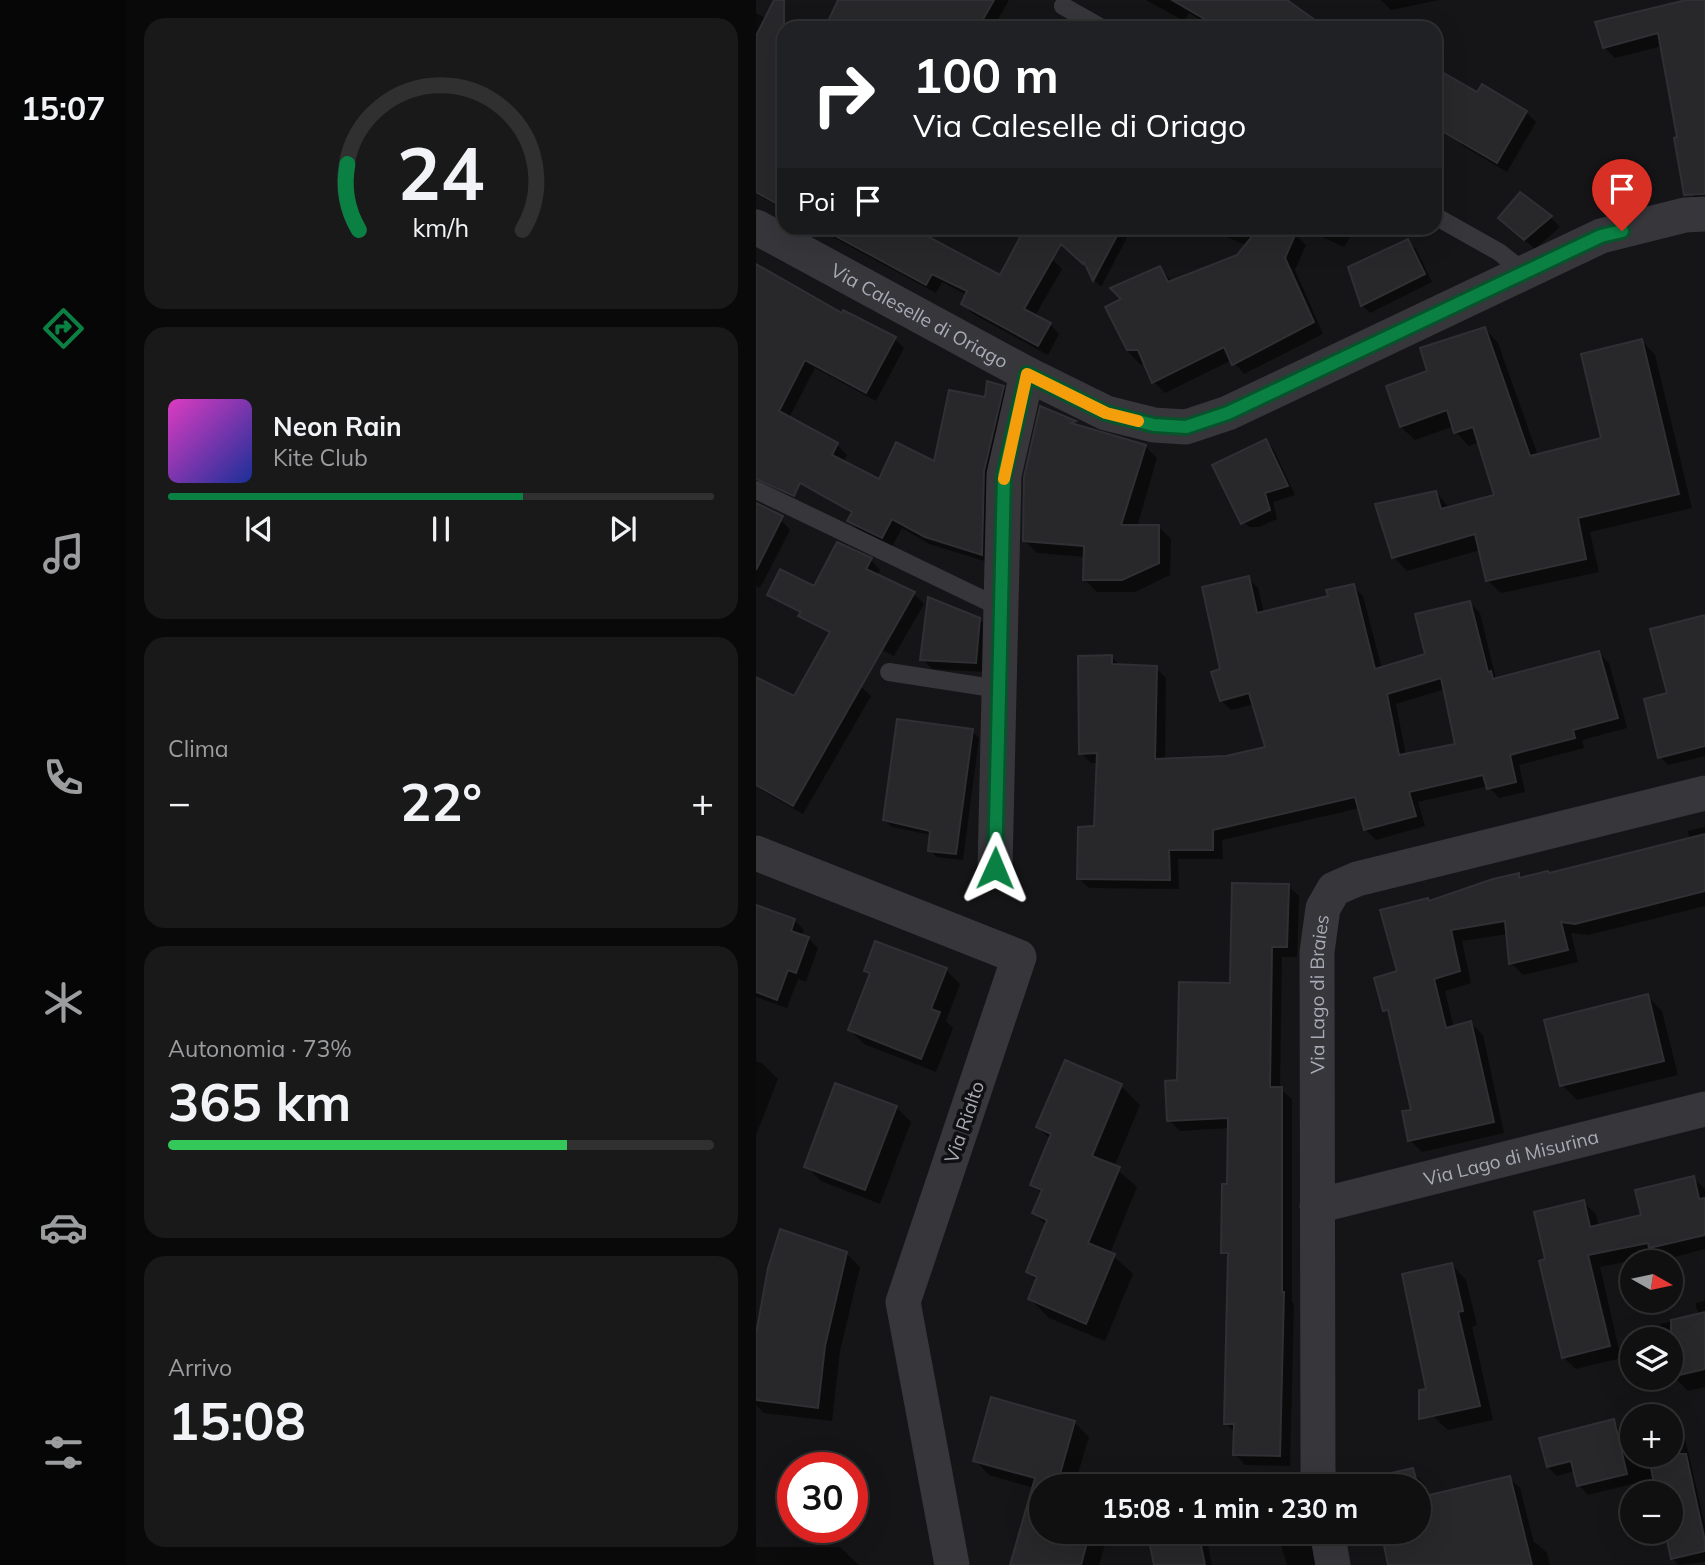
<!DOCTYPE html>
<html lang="it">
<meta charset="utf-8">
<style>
body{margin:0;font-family:Mulish,sans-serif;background:#19191a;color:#f1f3f6;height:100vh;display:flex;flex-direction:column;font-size:26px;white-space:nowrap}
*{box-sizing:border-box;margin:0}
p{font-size:23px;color:#9c9d9f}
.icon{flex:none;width:38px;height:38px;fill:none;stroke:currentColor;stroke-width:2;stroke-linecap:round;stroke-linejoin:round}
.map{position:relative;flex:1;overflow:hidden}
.details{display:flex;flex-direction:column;gap:18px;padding:18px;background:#090909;width:630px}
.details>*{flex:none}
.banner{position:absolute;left:21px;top:21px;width:665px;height:214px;border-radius:21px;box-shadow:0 7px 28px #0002,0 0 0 2px #303031;background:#202124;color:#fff;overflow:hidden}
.needle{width:46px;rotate:99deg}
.buttons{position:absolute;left:864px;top:1250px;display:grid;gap:14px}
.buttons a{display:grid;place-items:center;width:63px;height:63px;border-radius:50%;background:#101011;box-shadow:0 7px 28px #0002,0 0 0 2px #303031;font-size:35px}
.speed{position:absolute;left:21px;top:1452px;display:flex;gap:14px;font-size:35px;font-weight:700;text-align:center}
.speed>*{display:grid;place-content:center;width:91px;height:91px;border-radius:50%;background:#101011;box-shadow:0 7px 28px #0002,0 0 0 2px #303031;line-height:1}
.speed .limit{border:10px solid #d22;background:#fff;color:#111}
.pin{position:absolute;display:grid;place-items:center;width:60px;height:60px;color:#fff;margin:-72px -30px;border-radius:50% 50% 50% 0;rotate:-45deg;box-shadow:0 0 7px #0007}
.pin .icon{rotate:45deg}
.me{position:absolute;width:77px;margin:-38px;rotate:1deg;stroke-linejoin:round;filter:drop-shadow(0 0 5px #0008)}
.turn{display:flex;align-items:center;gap:24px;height:147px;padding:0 21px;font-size:32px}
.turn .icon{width:91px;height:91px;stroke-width:2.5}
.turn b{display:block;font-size:49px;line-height:60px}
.then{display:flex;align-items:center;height:66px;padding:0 21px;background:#0003;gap:14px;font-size:26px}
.big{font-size:52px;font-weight:700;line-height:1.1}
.details .card{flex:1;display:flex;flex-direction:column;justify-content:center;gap:10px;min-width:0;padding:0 24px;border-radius:21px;background:#19191a}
.details .dial{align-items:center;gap:0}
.dial svg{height:182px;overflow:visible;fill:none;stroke:#303031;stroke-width:7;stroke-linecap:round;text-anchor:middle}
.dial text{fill:#f1f3f6;stroke:none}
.song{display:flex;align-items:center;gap:21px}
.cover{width:84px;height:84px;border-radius:10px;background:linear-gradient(135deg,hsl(310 70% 55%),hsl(230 70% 35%))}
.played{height:7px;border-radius:4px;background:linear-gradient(90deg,#0b8043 65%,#303031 65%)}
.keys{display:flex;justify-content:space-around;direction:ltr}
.heat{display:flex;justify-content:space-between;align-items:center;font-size:38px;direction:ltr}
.charge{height:10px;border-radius:5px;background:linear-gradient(90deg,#34c759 73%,#303031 0)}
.trip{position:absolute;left:273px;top:1474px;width:402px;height:70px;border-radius:35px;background:#101011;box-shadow:0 7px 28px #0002,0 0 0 2px #303031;font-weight:700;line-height:70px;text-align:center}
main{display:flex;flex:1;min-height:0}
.tabs{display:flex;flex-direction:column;width:126px;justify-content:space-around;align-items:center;background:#060607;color:#9c9d9f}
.tabs .icon{width:49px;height:49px}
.tabs .selected{color:#0b8043}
.tabs b{font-size:32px;color:#f1f3f6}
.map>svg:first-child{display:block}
</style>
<main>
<nav class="tabs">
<b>15:07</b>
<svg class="icon selected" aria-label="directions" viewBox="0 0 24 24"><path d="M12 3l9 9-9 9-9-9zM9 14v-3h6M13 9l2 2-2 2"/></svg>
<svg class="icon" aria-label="music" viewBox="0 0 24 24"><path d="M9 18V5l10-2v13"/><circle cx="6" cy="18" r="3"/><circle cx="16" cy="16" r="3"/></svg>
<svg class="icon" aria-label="phone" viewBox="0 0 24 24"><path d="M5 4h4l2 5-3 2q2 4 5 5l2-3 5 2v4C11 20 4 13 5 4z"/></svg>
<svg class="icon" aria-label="climate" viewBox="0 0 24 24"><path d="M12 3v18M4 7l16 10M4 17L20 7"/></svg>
<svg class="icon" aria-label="car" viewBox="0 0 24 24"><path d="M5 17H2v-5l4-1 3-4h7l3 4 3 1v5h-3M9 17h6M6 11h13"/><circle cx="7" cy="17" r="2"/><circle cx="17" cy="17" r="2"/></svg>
<svg class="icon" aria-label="filters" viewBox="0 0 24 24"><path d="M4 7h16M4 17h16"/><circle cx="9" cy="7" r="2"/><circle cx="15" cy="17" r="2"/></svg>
</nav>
<section class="details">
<div class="card dial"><svg viewBox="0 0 100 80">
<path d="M14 69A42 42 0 1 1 86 69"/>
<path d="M14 69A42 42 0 0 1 9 40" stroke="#0b8043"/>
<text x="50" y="56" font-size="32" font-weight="700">24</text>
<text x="50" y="72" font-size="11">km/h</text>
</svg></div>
<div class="card">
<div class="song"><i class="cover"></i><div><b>Neon Rain</b><p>Kite Club</p></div></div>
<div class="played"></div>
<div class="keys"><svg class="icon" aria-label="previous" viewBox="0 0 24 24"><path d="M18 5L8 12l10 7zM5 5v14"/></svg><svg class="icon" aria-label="pause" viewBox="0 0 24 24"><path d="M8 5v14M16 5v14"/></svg><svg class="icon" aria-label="next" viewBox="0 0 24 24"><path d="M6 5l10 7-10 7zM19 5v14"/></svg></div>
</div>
<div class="card"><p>Clima</p>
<div class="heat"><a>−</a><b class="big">22°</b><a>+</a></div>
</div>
<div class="card"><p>Autonomia · 73%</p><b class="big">365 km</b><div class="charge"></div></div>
<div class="card"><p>Arrivo</p><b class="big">15:08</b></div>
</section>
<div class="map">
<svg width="949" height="1565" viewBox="0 0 949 1565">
<rect width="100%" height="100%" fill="#151517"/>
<g fill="#0007" fill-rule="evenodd">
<path d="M 176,0 L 253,0 L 237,28 L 161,28 Z"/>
<path d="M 390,0 L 528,0 L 566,28 L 458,28 L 433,13 L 428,21 Z"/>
<path d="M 625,0 L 683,0 L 635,10 Z"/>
<path d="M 935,0 L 949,0 L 949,196 L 940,198 L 928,186 L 923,138 L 906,46 L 859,58 L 848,47 Z"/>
<path d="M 0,13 L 30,28 L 28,210 L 0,194 Z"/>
<path d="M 290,22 L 301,28 L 287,28 Z"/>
<path d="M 727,87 L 770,112 L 780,122 L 751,172 L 707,146 L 697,136 Z"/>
<path d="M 794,217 L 804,227 L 779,249 L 754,228 Z"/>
<path d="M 60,228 L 153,228 L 244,277 L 296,259 L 306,269 L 279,316 L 294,324 L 303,334 L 292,355 L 217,314 L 207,304 L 211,295 L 186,282 L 180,293 Z"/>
<path d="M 327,228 L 376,228 L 345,287 L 338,280 L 319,241 Z"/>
<path d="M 451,228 L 502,228 L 507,232 L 498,249 Z"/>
<path d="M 557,228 L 599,228 L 588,247 L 566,237 Z"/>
<path d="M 539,234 L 550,245 L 539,270 L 567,334 L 488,374 L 476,360 L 409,393 L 398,382 L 389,363 L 385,365 L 374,354 L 352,307 L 367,300 L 404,268 L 417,283 Z"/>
<path d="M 652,241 L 660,249 L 676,282 L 614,313 L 606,305 Z"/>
<path d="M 0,266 L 86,316 L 139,339 L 148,348 L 120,401 L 59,368 L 33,418 L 81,445 L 91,455 L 87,462 L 123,481 L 180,464 L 230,399 L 247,387 L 257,397 L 235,563 L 173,544 L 146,528 L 136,547 L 103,531 L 94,521 L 97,515 L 83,504 L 22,473 L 0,402 Z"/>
<path d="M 729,329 L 742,343 L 782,456 L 848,439 L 886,341 L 899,355 L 936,508 L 834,532 L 843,572 L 745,593 L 731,580 L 724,550 L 651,571 L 638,557 L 680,492 L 694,509 L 740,496 L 723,442 L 713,446 L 700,432 L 698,426 L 659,440 L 645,427 L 633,387 L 673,372 Z"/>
<path d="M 286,408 L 319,422 L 324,427 L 389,446 L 401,458 L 381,527 L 403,527 L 415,539 L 414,575 L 379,592 L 341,592 L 328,579 L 330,557 L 281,553 L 268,540 Z"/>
<path d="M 510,441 L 518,450 L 539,495 L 517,502 L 521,519 L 503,527 L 493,527 L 484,518 Z"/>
<path d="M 0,509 L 25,520 L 34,530 L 4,588 L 0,586 Z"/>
<path d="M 115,560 L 124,570 L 121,576 L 158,594 L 168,604 L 138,656 L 59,616 Z"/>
<path d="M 492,578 L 502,588 L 508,613 L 574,597 L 597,586 L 607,596 L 626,669 L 671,656 L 714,603 L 724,613 L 740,679 L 843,653 L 853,663 L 871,728 L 826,740 L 828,748 L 763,765 L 769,792 L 743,798 L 732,786 L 662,802 L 669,826 L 620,840 L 609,829 L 604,808 L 466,840 L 467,859 L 422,859 L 423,889 L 333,888 L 323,878 L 340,828 L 343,763 L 335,763 L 325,753 L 355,657 L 365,666 L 400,668 L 410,678 L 409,761 L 470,758 L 511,748 L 498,704 L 475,710 L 465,700 L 466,670 ZM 689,689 L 701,745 L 650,756 L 640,704 Z"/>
<path d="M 949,617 L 949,756 L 912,765 L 904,757 L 913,695 Z"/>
<path d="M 223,619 L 233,629 L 230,672 L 176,669 L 166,659 Z"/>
<path d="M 0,679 L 39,698 L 105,687 L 115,696 L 47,814 L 0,787 Z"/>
<path d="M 216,731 L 223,738 L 207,860 L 180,857 L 174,850 L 175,835 L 136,827 L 129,820 Z"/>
<path d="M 949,827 L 949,906 L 832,935 L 815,933 L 822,962 L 767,975 L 755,963 L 752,934 L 706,941 L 715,983 L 689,991 L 698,1028 L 715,1023 L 727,1035 L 748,1133 L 666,1152 L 654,1140 L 657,1111 L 635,1017 L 629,1010 L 672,900 L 675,903 L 762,875 L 766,879 L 794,874 L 934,840 L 932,831 Z"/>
<path d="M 532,886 L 543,896 L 541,957 L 526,957 L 524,1089 L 536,1099 L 536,1302 L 538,1304 L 534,1466 L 489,1465 L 479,1454 L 479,1433 L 470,1423 L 474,1259 L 467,1252 L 473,1185 L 474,1128 L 424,1131 L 413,1120 L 423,1082 Z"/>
<path d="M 0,906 L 38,920 L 48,930 L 46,936 L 52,938 L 62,948 L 50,982 L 42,979 L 31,1008 L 0,997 Z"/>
<path d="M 110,970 L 190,970 L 204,984 L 190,1021 L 197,1028 L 180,1072 L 108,1044 L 94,1030 L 115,975 Z"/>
<path d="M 891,996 L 906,1011 L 922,1075 L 821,1100 L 806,1085 Z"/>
<path d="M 0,1061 L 7,1064 L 22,1079 L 0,1135 Z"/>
<path d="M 365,1086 L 384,1105 L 358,1167 L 381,1187 L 354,1253 L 377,1274 L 349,1341 L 293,1318 L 274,1299 L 281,1281 L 272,1272 L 291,1226 L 278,1213 L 286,1194 L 276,1184 L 295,1140 L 282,1127 Z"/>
<path d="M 140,1107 L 155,1122 L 124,1204 L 65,1181 L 50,1166 Z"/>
<path d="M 937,1178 L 949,1189 L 949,1249 L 907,1260 L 902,1255 L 844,1267 L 865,1358 L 820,1369 L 807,1357 L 792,1260 L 827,1202 L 840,1214 L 843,1227 L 887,1217 Z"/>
<path d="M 90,1253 L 104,1267 L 84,1351 L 76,1421 L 8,1413 L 0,1405 L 0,1345 Z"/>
<path d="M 696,1265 L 710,1280 L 721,1325 L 716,1327 L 737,1420 L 692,1430 L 677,1416 Z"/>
<path d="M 949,1301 L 949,1387 L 932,1391 L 917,1376 L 915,1339 L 908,1339 L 904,1324 L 943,1315 L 939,1303 Z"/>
<path d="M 857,1421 L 867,1433 L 877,1431 L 877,1454 L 915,1454 L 915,1422 L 918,1421 L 927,1430 L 949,1525 L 949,1562 L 923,1565 L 916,1558 L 915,1493 L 899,1478 L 832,1495 L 823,1485 L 819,1471 L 801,1476 L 792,1467 Z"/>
<path d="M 318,1422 L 333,1437 L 320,1480 L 285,1486 L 285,1531 L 353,1531 L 343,1565 L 256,1565 L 278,1488 L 233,1475 L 219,1460 Z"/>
<path d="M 657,1473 L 668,1483 L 671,1498 L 753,1478 L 764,1488 L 778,1543 L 780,1543 L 791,1553 L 794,1565 L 634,1565 L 663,1531 L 663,1486 L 617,1486 Z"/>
<path d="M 393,1531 L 449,1531 L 456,1565 L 400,1565 Z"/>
<path d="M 521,1531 L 562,1531 L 564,1565 L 531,1565 Z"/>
<path d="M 0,1547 L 84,1547 L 103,1565 L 0,1565 Z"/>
</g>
<g fill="#28282b" stroke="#302f33" stroke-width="2" fill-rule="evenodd">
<path d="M 18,0 L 28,0 L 28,208 L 0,192 L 0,36 Z"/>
<path d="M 82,0 L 238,0 L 222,28 L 69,28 Z"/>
<path d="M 416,0 L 531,0 L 570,28 L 464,28 Z"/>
<path d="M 930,0 L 949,0 L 949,194 L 928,195 L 918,138 L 921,137 L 902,33 L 847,48 L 839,22 Z"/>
<path d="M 679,68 L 721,92 L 726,84 L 771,111 L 741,163 L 679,127 Z"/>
<path d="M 764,192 L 796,216 L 768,240 L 742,218 Z"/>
<path d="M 65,228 L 156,228 L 244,275 L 269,228 L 365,228 L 337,281 L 328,262 L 327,264 L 305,244 L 268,309 L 295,323 L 282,346 L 205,304 L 211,291 L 176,274 L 170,285 Z"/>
<path d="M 503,228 L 542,228 L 529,258 L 558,322 L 476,365 L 468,347 L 396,383 L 382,350 L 371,350 L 349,307 L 365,299 L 354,288 L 404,266 L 412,282 L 481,255 Z"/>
<path d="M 652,239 L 669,274 L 605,306 L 592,267 Z"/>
<path d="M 0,264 L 86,313 L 87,310 L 140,337 L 110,393 L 49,360 L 23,411 L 82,443 L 76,455 L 123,479 L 140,442 L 178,461 L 193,390 L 229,397 L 231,381 L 248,386 L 228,471 L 226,555 L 169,537 L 136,519 L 126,538 L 91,521 L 96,512 L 44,483 L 38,496 L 0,479 Z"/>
<path d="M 729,327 L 774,456 L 845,438 L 825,354 L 886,339 L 923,494 L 822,518 L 830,559 L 730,581 L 719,534 L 636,558 L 619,504 L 680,491 L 685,509 L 738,495 L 717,427 L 698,433 L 691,410 L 644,427 L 630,386 L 671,371 L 664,348 Z"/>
<path d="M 284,406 L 320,421 L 315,423 L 390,445 L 365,525 L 403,525 L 403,563 L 366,580 L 327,580 L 328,546 L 267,541 L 268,477 Z"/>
<path d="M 510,439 L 532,486 L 509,493 L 514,510 L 485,524 L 456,465 Z"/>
<path d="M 0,503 L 27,516 L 0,570 Z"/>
<path d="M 81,542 L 116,558 L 110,569 L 159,592 L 37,806 L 0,785 L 0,677 L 38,696 L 74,632 L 42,616 L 45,612 L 11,595 L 24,569 L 58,586 Z"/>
<path d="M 493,576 L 501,613 L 572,596 L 570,590 L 598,584 L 619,669 L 669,654 L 659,614 L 714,601 L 732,672 L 735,671 L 737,679 L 843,651 L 862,718 L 817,730 L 819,738 L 754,755 L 760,782 L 731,789 L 727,775 L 653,792 L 660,816 L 608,830 L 599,797 L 457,830 L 457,850 L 413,850 L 414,880 L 321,879 L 322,827 L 338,826 L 341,753 L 323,754 L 322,656 L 356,655 L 356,664 L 401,666 L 399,759 L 470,756 L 509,747 L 493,693 L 464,701 L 455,672 L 464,669 L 446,587 ZM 685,678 L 699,744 L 643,755 L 631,694 Z"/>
<path d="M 172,597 L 224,618 L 220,663 L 164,660 Z"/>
<path d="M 949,615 L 949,746 L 902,758 L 888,699 L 911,693 L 894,629 Z"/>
<path d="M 141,719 L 217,729 L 200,854 L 172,851 L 174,831 L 127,820 Z"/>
<path d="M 949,834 L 949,891 L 819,924 L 805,922 L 812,950 L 753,964 L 749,921 L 695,930 L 704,971 L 678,979 L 690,1028 L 715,1021 L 738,1122 L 652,1141 L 646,1111 L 655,1110 L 632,1010 L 627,1011 L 618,978 L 641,971 L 624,910 L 672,898 L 673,901 L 737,879 L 763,873 L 763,878 L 792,871 L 793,873 Z"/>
<path d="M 476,883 L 533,884 L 531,947 L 516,947 L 514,1087 L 526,1087 L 526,1292 L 528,1292 L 524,1456 L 477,1455 L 478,1424 L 468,1424 L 472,1253 L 465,1253 L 466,1184 L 471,1184 L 472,1118 L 411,1121 L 409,1081 L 421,1080 L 423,982 L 474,983 Z"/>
<path d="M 0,905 L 39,919 L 35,931 L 53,937 L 40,973 L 32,970 L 21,1000 L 0,992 Z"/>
<path d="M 119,941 L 191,968 L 175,1009 L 184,1012 L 165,1059 L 92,1030 L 114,973 L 108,971 Z"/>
<path d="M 892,994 L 908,1061 L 804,1086 L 788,1020 Z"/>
<path d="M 309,1060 L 366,1084 L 336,1156 L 364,1167 L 332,1243 L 359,1254 L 330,1324 L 272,1299 L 281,1277 L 270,1272 L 291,1220 L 276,1213 L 286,1190 L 274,1185 L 295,1134 L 280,1127 Z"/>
<path d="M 79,1083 L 141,1106 L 109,1190 L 48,1167 Z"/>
<path d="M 938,1176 L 943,1199 L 949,1198 L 949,1235 L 893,1248 L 892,1243 L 832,1255 L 854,1346 L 806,1358 L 783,1261 L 789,1259 L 778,1212 L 828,1200 L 834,1227 L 885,1215 L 879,1190 Z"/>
<path d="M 24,1229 L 91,1252 L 69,1346 L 62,1408 L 0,1400 L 0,1334 L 12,1268 Z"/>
<path d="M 696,1263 L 707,1311 L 702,1312 L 724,1406 L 663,1419 L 663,1390 L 670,1389 L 646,1274 Z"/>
<path d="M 949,1312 L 949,1369 L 915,1377 L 915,1320 Z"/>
<path d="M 235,1397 L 319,1421 L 304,1474 L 346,1486 L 285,1486 L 285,1531 L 334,1531 L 325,1565 L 254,1565 L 279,1478 L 217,1461 Z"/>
<path d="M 858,1419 L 871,1474 L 821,1486 L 815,1461 L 791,1467 L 783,1438 Z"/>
<path d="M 892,1454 L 930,1454 L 949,1541 L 949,1551 L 915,1559 L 909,1531 L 915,1531 L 915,1493 L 900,1493 Z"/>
<path d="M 657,1468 L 662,1486 L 616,1486 L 614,1478 Z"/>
<path d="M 754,1476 L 776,1565 L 632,1565 L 625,1531 L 663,1531 L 663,1492 L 665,1497 Z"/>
<path d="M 391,1531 L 442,1531 L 449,1565 L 398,1565 Z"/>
</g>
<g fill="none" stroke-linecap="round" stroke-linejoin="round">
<g stroke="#36363b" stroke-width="18">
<path d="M 307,6 L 346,28"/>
<path d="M 679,216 L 743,252 L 768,272"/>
<path d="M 0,490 L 245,608"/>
<path d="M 133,672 L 243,689"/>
</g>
<g stroke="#36363b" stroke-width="35">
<path id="s1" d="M 0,227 L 271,374 L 350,413 L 398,425 L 430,427 L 472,413 L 845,236 L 929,215 L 949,214"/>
<path d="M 0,853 L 263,957 L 147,1302 L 196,1565"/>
<path d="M 239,868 L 248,475 L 271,374"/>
<path id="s2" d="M 561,1206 L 949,1109"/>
<path id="s3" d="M 564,1486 L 562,1471 L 561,952 L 567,908 L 578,889 L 601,879 L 949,793"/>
<path d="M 571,1531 L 577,1565"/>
</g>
</g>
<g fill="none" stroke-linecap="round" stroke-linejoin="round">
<g stroke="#07532c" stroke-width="18">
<path id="route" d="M 239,868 L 248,475 L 271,374 L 350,413 L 398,425 L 430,427 L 472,413 L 845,236 L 866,231"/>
</g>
<use href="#route" stroke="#0b8043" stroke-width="12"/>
<path stroke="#f59e0b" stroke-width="12" d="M 248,479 L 271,374 L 350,413 L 382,421"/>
</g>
<g text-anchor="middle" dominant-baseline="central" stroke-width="7" stroke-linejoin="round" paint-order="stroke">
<g font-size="19" fill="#a8aab6" stroke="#101012">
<text stroke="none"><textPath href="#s1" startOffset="186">Via Caleselle di Oriago</textPath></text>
<text stroke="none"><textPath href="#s3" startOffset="492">Via Lago di Braies</textPath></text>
<text transform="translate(208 1122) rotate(-71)">Via Rialto</text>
<text stroke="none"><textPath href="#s2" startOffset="200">Via Lago di Misurina</textPath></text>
</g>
</g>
</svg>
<div class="buttons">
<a><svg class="needle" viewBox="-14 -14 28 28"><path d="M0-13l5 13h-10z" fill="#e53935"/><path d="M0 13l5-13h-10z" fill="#9c9d9f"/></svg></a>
<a><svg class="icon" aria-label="layers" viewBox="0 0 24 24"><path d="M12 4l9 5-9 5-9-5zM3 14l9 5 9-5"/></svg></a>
<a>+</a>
<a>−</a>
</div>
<div class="speed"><div class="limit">30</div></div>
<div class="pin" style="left:866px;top:231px;background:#d93025"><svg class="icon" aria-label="arrive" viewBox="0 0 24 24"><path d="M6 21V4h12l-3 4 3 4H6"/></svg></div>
<svg class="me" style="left:239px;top:868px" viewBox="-20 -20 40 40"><path d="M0-17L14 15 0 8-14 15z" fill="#0b8043" stroke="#fff" stroke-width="4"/></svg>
<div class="trip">15:08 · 1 min · 230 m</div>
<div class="banner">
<div class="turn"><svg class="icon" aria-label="right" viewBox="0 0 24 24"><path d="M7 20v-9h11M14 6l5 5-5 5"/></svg><div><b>100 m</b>Via Caleselle di Oriago</div></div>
<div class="then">Poi<svg class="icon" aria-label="arrive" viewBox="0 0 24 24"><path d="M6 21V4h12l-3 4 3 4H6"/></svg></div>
</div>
</div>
</main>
